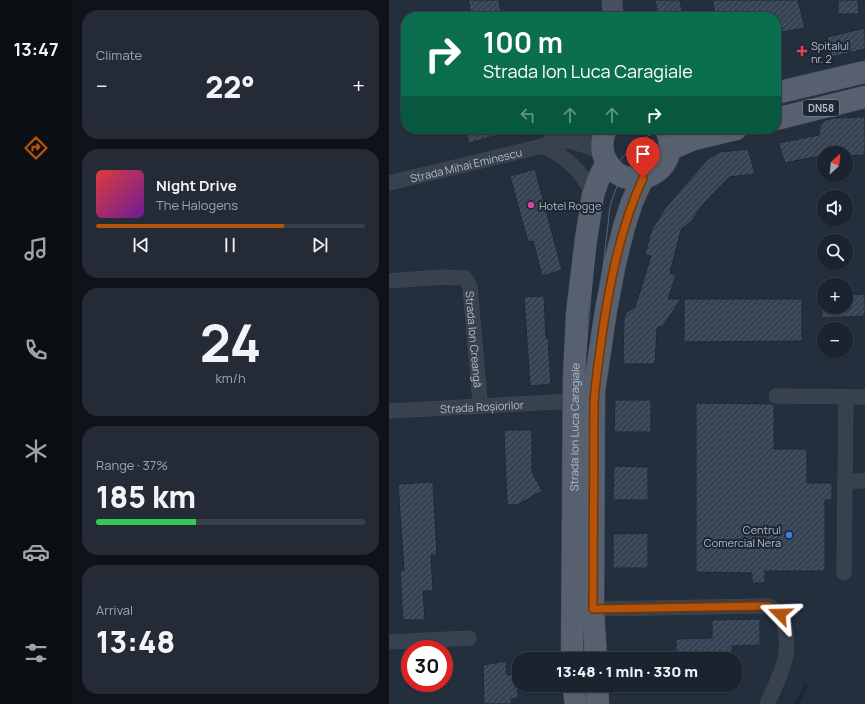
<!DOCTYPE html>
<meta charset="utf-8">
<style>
body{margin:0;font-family:Manrope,sans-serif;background:#242b36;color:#f1f3f6;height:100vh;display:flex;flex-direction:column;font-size:15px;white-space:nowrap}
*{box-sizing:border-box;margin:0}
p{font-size:13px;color:#a0a4aa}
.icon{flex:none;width:22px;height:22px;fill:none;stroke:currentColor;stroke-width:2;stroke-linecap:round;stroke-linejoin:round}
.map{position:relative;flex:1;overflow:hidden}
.side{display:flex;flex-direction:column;gap:10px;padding:10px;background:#0f1319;width:317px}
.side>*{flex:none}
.hud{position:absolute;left:12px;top:12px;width:380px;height:122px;border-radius:16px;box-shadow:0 1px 3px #0004,0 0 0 1px #39404a;background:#0b6e4f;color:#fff;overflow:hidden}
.needle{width:26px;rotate:27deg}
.tools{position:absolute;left:428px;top:146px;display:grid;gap:8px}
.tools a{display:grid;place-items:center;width:36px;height:36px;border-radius:50%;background:#1b232e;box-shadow:0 1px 3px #0004,0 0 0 1px #39404a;font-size:20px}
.speed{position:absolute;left:12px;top:640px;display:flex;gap:8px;font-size:20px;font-weight:700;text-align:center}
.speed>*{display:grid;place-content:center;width:52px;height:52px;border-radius:50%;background:#1b232e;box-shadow:0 1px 3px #0004,0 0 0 1px #39404a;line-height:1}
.speed .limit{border:6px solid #d22;background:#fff;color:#111}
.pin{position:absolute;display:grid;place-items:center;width:34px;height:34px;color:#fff;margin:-41px -17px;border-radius:50% 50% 50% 0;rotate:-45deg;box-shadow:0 0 4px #0007}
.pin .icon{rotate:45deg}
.me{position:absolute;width:44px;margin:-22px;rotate:292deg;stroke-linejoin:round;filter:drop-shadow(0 0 3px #0008)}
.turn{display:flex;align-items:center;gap:14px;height:84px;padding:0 16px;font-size:18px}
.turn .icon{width:52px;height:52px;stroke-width:2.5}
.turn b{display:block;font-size:28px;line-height:34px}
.lanes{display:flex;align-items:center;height:38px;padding:0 16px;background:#0003;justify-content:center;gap:20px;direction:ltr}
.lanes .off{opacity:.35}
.big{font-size:30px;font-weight:800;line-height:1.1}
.side .widget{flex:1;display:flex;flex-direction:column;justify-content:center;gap:6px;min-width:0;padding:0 14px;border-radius:16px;background:#242b36}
.side .dial{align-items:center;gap:0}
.dial b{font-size:52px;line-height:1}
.song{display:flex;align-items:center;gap:12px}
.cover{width:48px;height:48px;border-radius:6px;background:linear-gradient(135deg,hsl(0 70% 55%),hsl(280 70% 35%))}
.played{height:4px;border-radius:2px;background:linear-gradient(90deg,#b45309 70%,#39404a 70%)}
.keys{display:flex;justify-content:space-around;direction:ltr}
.heat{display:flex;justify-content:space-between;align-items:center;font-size:22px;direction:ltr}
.charge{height:6px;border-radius:3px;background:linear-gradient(90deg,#34c759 37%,#39404a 0)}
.trip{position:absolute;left:123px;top:652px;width:230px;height:40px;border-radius:16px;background:#1b232e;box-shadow:0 1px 3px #0004,0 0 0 1px #39404a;font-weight:800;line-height:40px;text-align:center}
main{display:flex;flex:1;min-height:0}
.tabs{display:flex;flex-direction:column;width:72px;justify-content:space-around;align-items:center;background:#0b0e12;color:#a0a4aa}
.tabs .icon{width:28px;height:28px}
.tabs .on{color:#b45309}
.tabs b{font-size:18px;color:#f1f3f6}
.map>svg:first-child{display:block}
</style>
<main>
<nav class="tabs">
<b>13:47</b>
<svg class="icon on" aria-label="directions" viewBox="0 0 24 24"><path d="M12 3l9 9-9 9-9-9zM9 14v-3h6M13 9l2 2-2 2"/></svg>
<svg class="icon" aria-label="music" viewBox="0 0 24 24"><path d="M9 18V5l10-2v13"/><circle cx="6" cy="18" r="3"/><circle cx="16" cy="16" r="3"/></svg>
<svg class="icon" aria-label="phone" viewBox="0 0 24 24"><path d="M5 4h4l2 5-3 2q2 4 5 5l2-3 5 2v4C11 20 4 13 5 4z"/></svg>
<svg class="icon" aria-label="climate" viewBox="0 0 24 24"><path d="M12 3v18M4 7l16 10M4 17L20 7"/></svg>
<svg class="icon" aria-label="car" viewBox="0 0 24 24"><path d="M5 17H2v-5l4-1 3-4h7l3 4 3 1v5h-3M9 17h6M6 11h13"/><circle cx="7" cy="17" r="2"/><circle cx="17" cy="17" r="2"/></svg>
<svg class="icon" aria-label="filters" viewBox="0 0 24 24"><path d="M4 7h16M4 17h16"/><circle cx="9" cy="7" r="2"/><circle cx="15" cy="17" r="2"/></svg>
</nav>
<section class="side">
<div class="widget"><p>Climate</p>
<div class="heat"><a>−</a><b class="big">22°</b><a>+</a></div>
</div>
<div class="widget">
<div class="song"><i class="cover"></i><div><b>Night Drive</b><p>The Halogens</p></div></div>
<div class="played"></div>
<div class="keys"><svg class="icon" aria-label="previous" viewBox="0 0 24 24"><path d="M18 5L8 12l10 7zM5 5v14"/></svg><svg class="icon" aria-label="pause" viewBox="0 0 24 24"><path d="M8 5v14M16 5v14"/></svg><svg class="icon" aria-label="next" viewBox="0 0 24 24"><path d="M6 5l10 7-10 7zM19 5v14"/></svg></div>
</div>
<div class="widget dial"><b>24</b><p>km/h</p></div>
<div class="widget"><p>Range · 37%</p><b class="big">185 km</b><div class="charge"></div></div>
<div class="widget"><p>Arrival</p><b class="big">13:48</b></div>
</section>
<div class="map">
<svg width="476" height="704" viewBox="0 0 476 704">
<defs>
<pattern id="building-hatch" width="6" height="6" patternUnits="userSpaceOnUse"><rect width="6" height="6" fill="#364354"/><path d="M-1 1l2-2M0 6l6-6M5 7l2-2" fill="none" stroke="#515c6b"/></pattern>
</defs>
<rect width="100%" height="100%" fill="#242f3e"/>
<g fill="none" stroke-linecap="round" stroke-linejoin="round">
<path stroke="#17263c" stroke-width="4" d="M 408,704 L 417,685"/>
</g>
<g fill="url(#building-hatch)" stroke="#1f2835">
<path d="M 79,0 L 110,0 L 113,17 L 83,17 Z"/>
<path d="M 266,0 L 291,0 L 294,17 L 269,17 Z"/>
<path d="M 323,0 L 409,0 L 416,28 L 387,33 L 387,17 L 327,17 Z"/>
<path d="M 449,0 L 469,0 L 470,14 L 449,14 Z"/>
<path d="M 476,28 L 476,49 L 443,57 L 438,37 Z"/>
<path d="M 476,117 L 476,155 L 457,156 L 457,153 L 435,153 L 435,155 L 396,163 L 389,143 L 430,135 L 431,126 L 437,120 L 444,118 Z"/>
<path d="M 76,129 L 120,129 L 120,132 L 80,143 Z"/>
<path d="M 359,149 L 366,174 L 340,177 L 315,203 L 303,220 L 292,230 L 281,273 L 287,275 L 279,299 L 292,299 L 274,326 L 268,328 L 266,364 L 234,364 L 235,318 L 238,312 L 246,307 L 262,256 L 256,255 L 262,231 L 277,207 L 319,159 L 331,152 Z"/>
<path d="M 146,169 L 173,270 L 153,276 L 144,241 L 139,242 L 121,176 Z"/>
<path d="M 476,294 L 476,316 L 433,318 L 432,307 L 457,307 L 457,295 Z"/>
<path d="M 155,296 L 157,338 L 159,338 L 162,384 L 141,386 L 135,297 Z"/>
<path d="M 295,299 L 413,299 L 413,341 L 295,342 Z"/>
<path d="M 226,400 L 262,400 L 262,432 L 225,432 Z"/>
<path d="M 307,403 L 385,404 L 385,449 L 418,449 L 418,483 L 443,483 L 443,500 L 436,500 L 436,571 L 376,571 L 376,583 L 363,583 L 363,573 L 307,572 Z"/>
<path d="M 115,430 L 143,430 L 143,472 L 153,491 L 128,505 L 118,505 Z"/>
<path d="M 225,466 L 259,467 L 259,500 L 224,500 Z"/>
<path d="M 44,482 L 48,555 L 42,555 L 44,591 L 34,591 L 36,620 L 14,620 L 11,571 L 15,570 L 9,484 Z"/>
<path d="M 259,533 L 259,568 L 224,568 L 224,534 Z"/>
<path d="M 371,619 L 371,645 L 343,646 L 343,659 L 287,659 L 287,639 L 323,638 L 323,620 Z"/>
<path d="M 117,661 L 118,675 L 129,674 L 129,698 L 122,699 L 123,704 L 95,704 L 94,665 Z"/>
</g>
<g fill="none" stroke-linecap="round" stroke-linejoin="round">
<g stroke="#414a57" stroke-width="15">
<g id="street">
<path d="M 181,141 L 214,152"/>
<path d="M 160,142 L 179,129"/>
<path d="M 154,146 C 179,158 192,170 204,195"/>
<path id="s1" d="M 0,183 L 154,146 L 181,141 L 216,131"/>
<path id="s2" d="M 0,281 L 52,277 L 76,278 L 81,287 L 90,389 L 91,406"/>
<path d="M 387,396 L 476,397"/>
<path id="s3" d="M 0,411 L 185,401"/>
<path d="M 457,481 L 476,481"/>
<path d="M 455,573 L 457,397"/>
<path d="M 204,609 L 380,606 C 383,608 387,610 390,613 C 398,620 398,645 397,655 C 394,671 385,689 378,704"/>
<path d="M 0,642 L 80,638"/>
</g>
</g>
<g stroke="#414a57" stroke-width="21">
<path id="secondary" d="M 223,0 L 224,17"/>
</g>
<g stroke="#414a57" stroke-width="23">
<g id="primary">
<path d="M 387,93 L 476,72"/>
<path d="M 387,119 L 476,97"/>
<path d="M 217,129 C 213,137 212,148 215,156 C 233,201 297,173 277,129"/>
<path d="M 281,149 L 305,139 L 347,129"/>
<path id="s4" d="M 183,659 L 185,377 L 188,314 L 197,239 L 204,195 L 209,180 L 218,162"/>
<path d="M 207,659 L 204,609 L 205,391 L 217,310 L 226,263 L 235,227 L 243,202 L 254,178"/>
<path d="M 184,685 L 187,704"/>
<path d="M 208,685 L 209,704"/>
</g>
</g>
<use href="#street" stroke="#38414e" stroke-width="14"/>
<use href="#secondary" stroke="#465061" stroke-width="20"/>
<use href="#primary" stroke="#56606e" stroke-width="22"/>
<g stroke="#5a6575" stroke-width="1">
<path d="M 387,100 L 476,79"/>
<path d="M 387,109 L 476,87"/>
<path d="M 190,659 L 192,406 L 209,217 C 214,185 229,152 259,136 C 265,133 271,131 276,129"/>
<path d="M 198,659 L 198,406 L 221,207 C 233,159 265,141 310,129"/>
<path d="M 191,685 L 193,704"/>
<path d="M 198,685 L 200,704"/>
</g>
</g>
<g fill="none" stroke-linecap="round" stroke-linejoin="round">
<g stroke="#753606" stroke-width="10">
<path id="route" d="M 254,178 C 231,228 221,282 213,335 C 210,359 206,382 205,405 L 204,609 L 380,606 L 391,614"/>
</g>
<use href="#route" stroke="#b45309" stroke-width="7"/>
</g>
<path fill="#e0444e" stroke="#1d2633" stroke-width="1.5" d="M411 45h4v4h4v4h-4v4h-4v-4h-4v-4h4z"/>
<circle fill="#d1479c" stroke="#1d2633" stroke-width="1.5" cx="142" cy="205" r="4"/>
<circle fill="#3f7fe0" stroke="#1d2633" stroke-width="1.5" cx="400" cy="535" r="4"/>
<g text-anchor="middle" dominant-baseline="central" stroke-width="4" stroke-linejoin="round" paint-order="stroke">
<rect fill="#1d2633" stroke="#878f9c" stroke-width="1" x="414" y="100" width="36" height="16" rx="3"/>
<g font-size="10" font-weight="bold" fill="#b4bcc9">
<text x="432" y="108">DN58</text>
</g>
<g font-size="11" fill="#b4bcc9" stroke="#1d2633" text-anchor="start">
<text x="422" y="45">Spitalul<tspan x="422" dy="13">nr. 2</tspan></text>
<text x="150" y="205">Hotel Rogge</text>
<text x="392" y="529" text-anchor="end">Centrul<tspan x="392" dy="13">Comercial Nera</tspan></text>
</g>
<g font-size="11" fill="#b4bcc9" stroke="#1d2633">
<text stroke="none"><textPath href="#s1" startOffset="79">Strada Mihai Eminescu</textPath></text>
<text stroke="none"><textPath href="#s2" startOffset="139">Strada Ion Creangă</textPath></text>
<text stroke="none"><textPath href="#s3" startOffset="93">Strada Roșiorilor</textPath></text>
<text stroke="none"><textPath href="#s4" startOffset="232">Strada Ion Luca Caragiale</textPath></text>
</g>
</g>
</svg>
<div class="tools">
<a><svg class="needle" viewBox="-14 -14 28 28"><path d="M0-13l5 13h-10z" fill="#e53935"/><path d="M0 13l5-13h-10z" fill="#a0a4aa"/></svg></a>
<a><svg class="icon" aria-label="sound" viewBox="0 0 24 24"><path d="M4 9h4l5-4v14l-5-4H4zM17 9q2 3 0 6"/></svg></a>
<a><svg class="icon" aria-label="search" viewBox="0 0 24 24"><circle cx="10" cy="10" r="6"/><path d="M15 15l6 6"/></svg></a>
<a>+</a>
<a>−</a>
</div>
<div class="speed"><div class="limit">30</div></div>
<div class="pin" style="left:254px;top:178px;background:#d93025"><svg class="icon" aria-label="arrive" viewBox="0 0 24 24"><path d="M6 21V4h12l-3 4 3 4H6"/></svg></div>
<svg class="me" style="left:391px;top:614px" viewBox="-20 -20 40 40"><path d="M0-17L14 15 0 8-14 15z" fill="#b45309" stroke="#fff" stroke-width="4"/></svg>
<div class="trip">13:48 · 1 min · 330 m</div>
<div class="hud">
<div class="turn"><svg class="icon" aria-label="right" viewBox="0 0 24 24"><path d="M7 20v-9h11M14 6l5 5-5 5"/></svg><div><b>100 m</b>Strada Ion Luca Caragiale</div></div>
<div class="lanes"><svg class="icon off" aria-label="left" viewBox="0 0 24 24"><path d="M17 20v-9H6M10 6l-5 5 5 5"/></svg><svg class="icon off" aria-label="ahead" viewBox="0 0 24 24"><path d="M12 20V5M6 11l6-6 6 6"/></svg><svg class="icon off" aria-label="ahead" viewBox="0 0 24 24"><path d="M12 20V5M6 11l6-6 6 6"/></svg><svg class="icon" aria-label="right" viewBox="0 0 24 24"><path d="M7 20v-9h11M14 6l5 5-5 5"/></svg></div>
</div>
</div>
</main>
